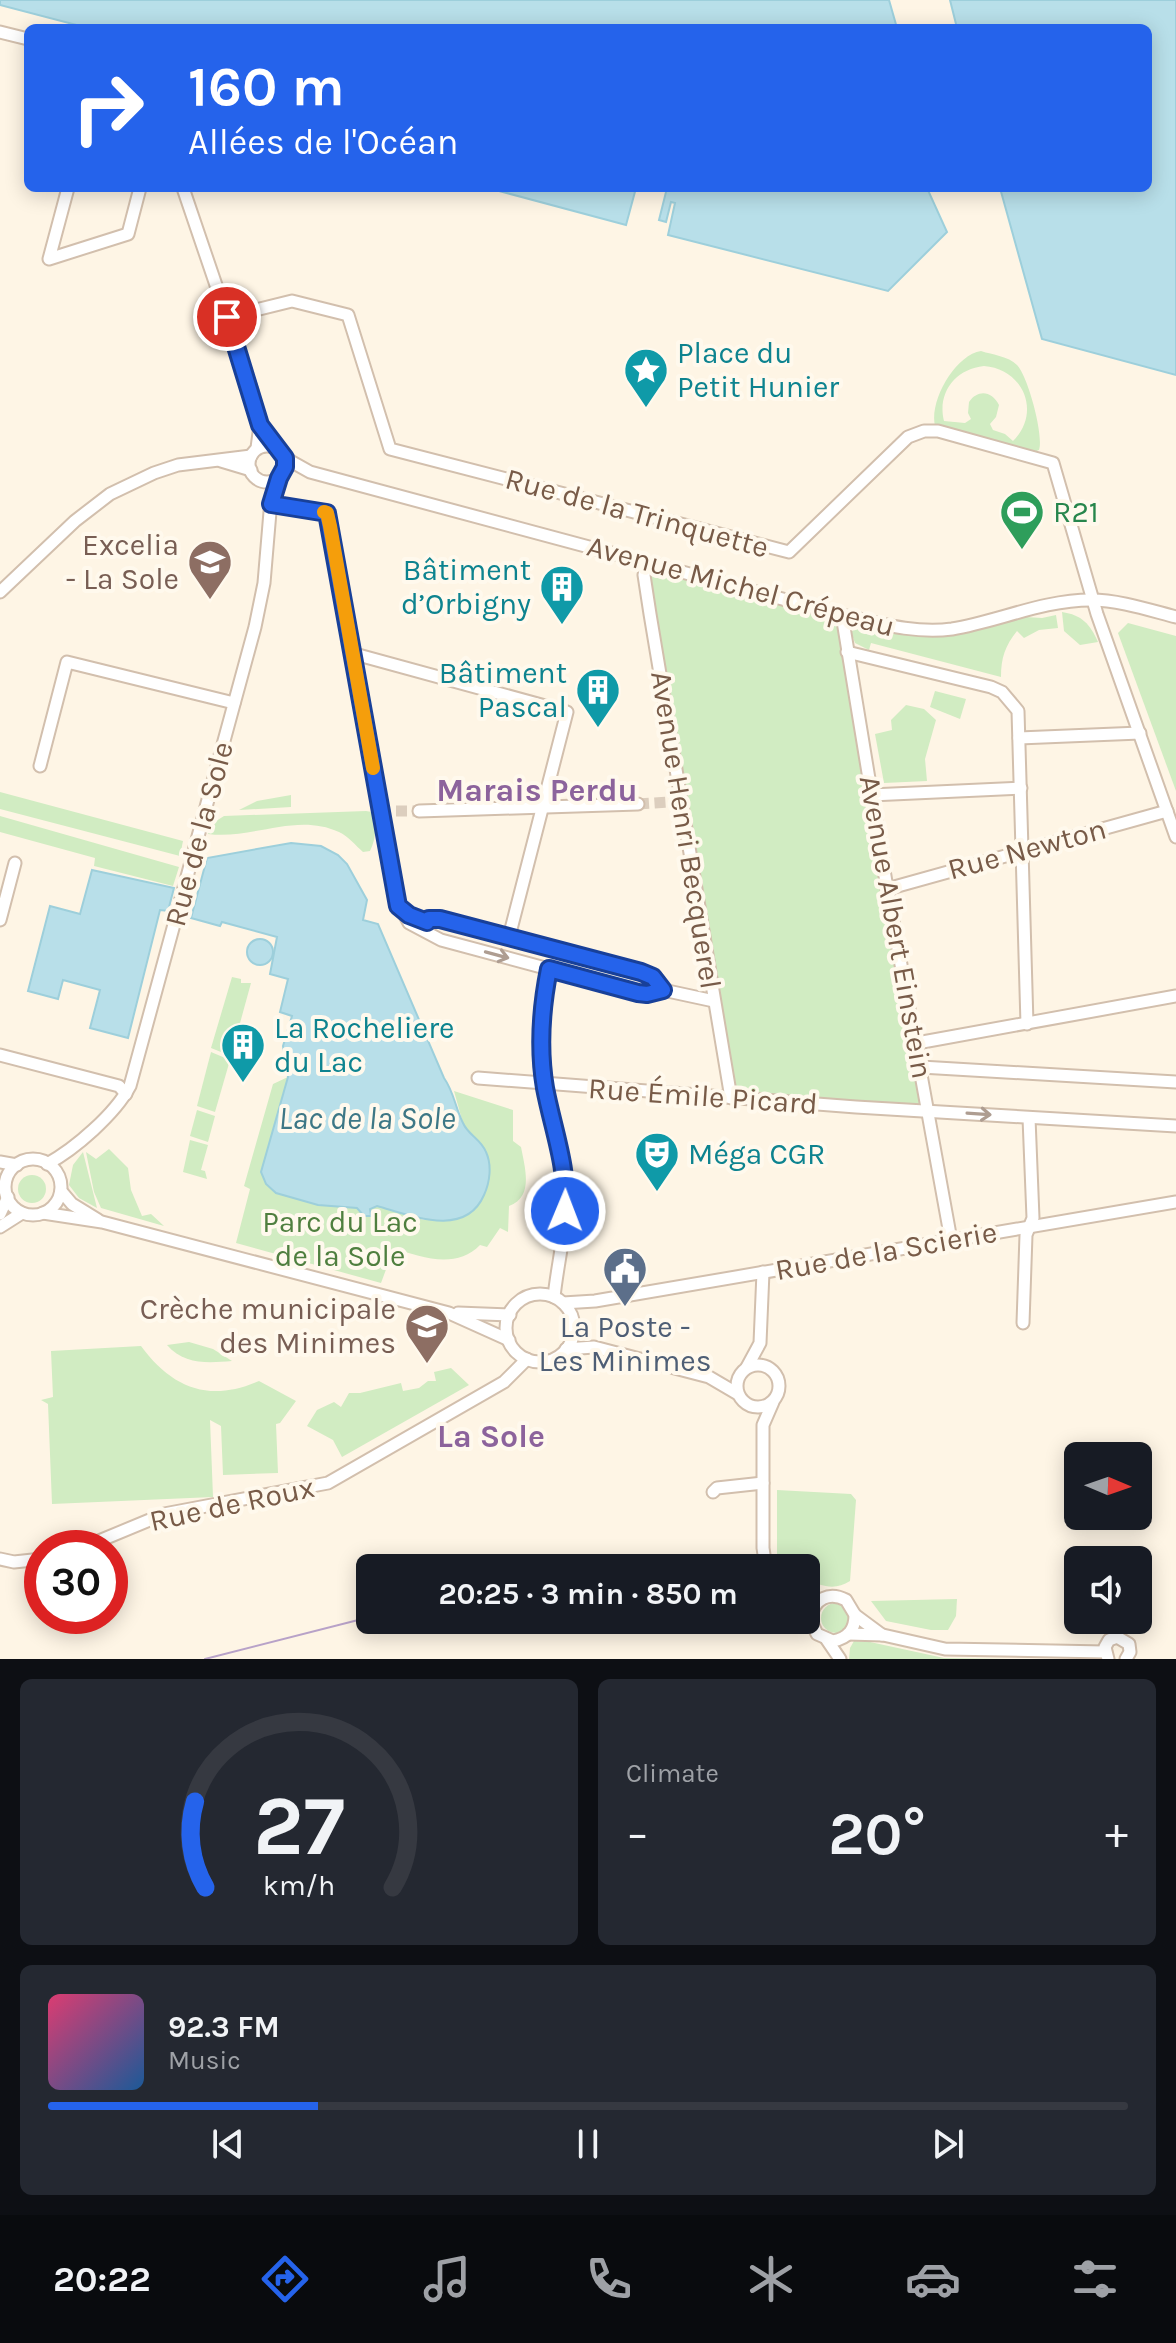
<!DOCTYPE html>
<meta charset="utf-8">
<style>
body{margin:0;font-family:Karla,sans-serif;background:#242831;color:#f1f3f6;height:100vh;display:flex;flex-direction:column;font-size:30px;white-space:nowrap}
*{box-sizing:border-box;margin:0}
p{font-size:26px;color:#9ea1a6}
.icon{flex:none;width:44px;height:44px;fill:none;stroke:currentColor;stroke-width:2;stroke-linecap:round;stroke-linejoin:round}
.map{position:relative;height:1659px;overflow:hidden}
.drawer{display:flex;flex-direction:column;gap:20px;padding:20px;background:#0d0f14;flex:1}
.drawer>*{flex:none}
.hud{position:absolute;left:24px;top:24px;width:1128px;height:168px;border-radius:12px;box-shadow:0 4px 20px #0003;background:#2563eb;color:#fff;overflow:hidden}
.needle{width:52px;rotate:92deg}
.buttons{position:absolute;left:1064px;top:1442px;display:grid;gap:16px}
.buttons a{display:grid;place-items:center;width:88px;height:88px;border-radius:12px;background:#171b24;box-shadow:0 4px 20px #0003;font-size:40px}
.speed{position:absolute;left:24px;top:1530px;display:flex;gap:16px;font-size:40px;font-weight:700;text-align:center}
.speed>*{display:grid;place-content:center;width:104px;height:104px;border-radius:50%;background:#171b24;box-shadow:0 4px 20px #0003;line-height:1}
.speed .limit{border:12px solid #d22;background:#fff;color:#111}
.pin{position:absolute;display:grid;place-items:center;width:68px;height:68px;color:#fff;margin:-34px;border:4px solid #fff;border-radius:50%;box-shadow:0 2px 8px #0007}
.me{position:absolute;width:88px;margin:-44px;rotate:1deg;stroke-linejoin:round;filter:drop-shadow(0 0 6px #0008)}
.turn{display:flex;align-items:center;gap:28px;height:168px;padding:0 32px;font-size:36px}
.turn .icon{width:104px;height:104px;stroke-width:2.5}
.turn b{display:block;font-size:56px;line-height:68px}
.big{font-size:60px;font-weight:700;line-height:1.1}
.drawer .tile{flex:1;display:flex;flex-direction:column;justify-content:center;gap:12px;min-width:0;padding:0 28px;border-radius:12px;background:#242831}
.drawer .dial{align-items:center;gap:0}
.dial svg{height:208px;overflow:visible;fill:none;stroke:#363941;stroke-width:7;stroke-linecap:round;text-anchor:middle}
.dial text{fill:#f1f3f6;stroke:none}
.song{display:flex;align-items:center;gap:24px}
.cover{width:96px;height:96px;border-radius:12px;background:linear-gradient(135deg,hsl(340 70% 55%),hsl(210 70% 35%))}
.played{height:8px;border-radius:4px;background:linear-gradient(90deg,#2563eb 25%,#363941 25%)}
.keys{display:flex;justify-content:space-around;direction:ltr}
.heat{display:flex;justify-content:space-between;align-items:center;font-size:44px;direction:ltr}
.drawer .tiles{flex:1;display:grid;gap:20px;grid-template-columns:1fr 1fr}
.tile:last-child{grid-column:span 2}
.trip{position:absolute;left:356px;top:1554px;width:464px;height:80px;border-radius:12px;background:#171b24;box-shadow:0 4px 20px #0003;font-weight:700;line-height:80px;text-align:center}
.tabs{display:flex;height:128px;justify-content:space-around;align-items:center;background:#090b0e;color:#9ea1a6}
.tabs .icon{width:56px;height:56px}
.tabs .active{color:#2563eb}
.tabs b{font-size:36px;color:#f1f3f6}
.map>svg:first-child{display:block}
</style>
<div class="map">
<svg width="1176" height="1659" viewBox="0 0 1176 1659">
<rect width="100%" height="100%" fill="#fef5e5"/>
<g fill="#d1ecc2" fill-rule="evenodd">
<path d="M 981,351 C 993,355 1008,356 1017,365 C 1028,376 1044,436 1039,450 L 1034,452 L 935,426 C 929,401 955,355 981,351 ZM 984,366 C 1023,369 1042,412 1013,441 L 1005,434 L 993,430 L 990,424 L 996,417 L 999,405 C 992,391 978,389 969,402 L 968,413 L 971,419 L 965,423 L 944,421 C 937,393 955,369 984,366 Z"/>
<path d="M 647,562 L 842,615 L 929,1111 L 731,1098 Z"/>
<path d="M 1062,612 C 1082,615 1090,624 1098,642 L 1080,645 L 1064,631 Z"/>
<path d="M 1056,615 L 1058,628 L 1039,630 L 1024,638 L 1017,631 C 1005,646 1001,658 1001,677 L 871,643 L 869,650 L 855,643 L 851,632 L 856,627 L 894,633 L 940,635 L 1026,617 L 1042,618 Z"/>
<path d="M 1128,623 L 1176,636 L 1176,791 L 1118,633 Z"/>
<path d="M 935,691 L 966,699 L 960,719 L 930,707 Z"/>
<path d="M 906,705 L 924,709 L 936,720 L 925,759 L 927,781 L 884,783 L 875,734 L 892,730 L 891,720 Z"/>
<path d="M 0,792 L 183,841 L 180,856 L 0,809 Z"/>
<path d="M 291,795 L 291,807 L 239,810 L 257,801 Z"/>
<path d="M 366,811 L 372,812 C 377,825 376,839 370,851 L 363,852 C 356,846 348,836 339,832 C 296,812 252,840 208,834 L 213,823 L 224,816 Z"/>
<path d="M 0,816 L 179,867 L 173,886 L 94,866 L 95,858 L 0,832 Z"/>
<path d="M 232,977 L 241,979 L 241,983 L 251,983 L 231,1056 L 211,1048 Z"/>
<path d="M 211,1052 L 230,1060 L 215,1112 L 197,1106 Z"/>
<path d="M 288,1077 L 261,1172 L 266,1184 L 276,1193 L 318,1205 L 357,1208 L 371,1216 L 370,1209 L 377,1206 L 424,1220 L 443,1220 L 489,1176 L 486,1151 L 464,1127 L 454,1091 L 513,1110 L 513,1141 L 521,1147 C 525,1168 534,1197 509,1206 L 508,1232 L 500,1228 L 487,1247 L 480,1245 C 457,1269 422,1258 394,1248 L 381,1283 L 236,1243 L 250,1189 L 244,1186 L 273,1084 Z"/>
<path d="M 197,1110 L 215,1116 L 208,1142 L 190,1136 Z"/>
<path d="M 190,1140 L 208,1145 L 201,1170 L 205,1171 L 207,1179 L 183,1172 Z"/>
<path d="M 109,1149 L 128,1168 L 131,1190 L 142,1216 L 151,1214 L 164,1226 L 101,1208 L 94,1192 L 86,1152 L 96,1159 Z"/>
<path d="M 83,1152 L 97,1208 L 79,1198 L 69,1185 L 73,1165 Z"/>
<circle cx="32" cy="1189" r="14"/>
<path d="M 189,1342 L 213,1349 L 232,1361 C 208,1363 184,1365 167,1345 Z"/>
<path d="M 141,1346 C 172,1388 209,1403 259,1381 L 296,1401 L 280,1423 L 276,1424 L 278,1473 L 223,1475 L 221,1426 L 210,1420 L 213,1497 L 52,1504 L 48,1404 L 41,1400 L 53,1397 L 51,1351 Z"/>
<path d="M 451,1368 L 469,1385 L 342,1457 L 333,1440 L 307,1426 L 317,1410 L 334,1402 L 341,1407 L 349,1393 L 360,1393 L 401,1383 L 403,1391 L 419,1388 L 428,1381 L 436,1381 L 434,1372 Z"/>
<path d="M 777,1490 L 851,1494 L 856,1500 L 850,1581 C 835,1591 821,1586 806,1579 L 806,1568 L 777,1566 Z"/>
<path d="M 957,1599 L 956,1616 L 948,1630 L 931,1630 L 886,1621 L 871,1601 Z"/>
<circle cx="836" cy="1618" r="15"/>
<path d="M 854,1641 L 870,1642 L 944,1658 L 1008,1659 L 849,1659 L 850,1648 Z"/>
</g>
<g fill="#b8dfe9" stroke="#9dcfdb" stroke-width="2">
<path d="M 0,0 L 889,0 L 897,28 L 88,28 L 0,5 Z"/>
<path d="M 950,0 L 1176,0 L 1176,375 L 1042,339 L 1000,188 L 1148,188 L 1148,28 L 957,28 Z"/>
<path d="M 488,188 L 636,188 L 626,225 Z"/>
<path d="M 667,188 L 927,188 L 947,232 L 888,291 L 668,235 L 675,203 L 671,202 L 666,222 L 659,220 Z"/>
<path d="M 291,843 L 321,846 L 338,855 L 347,864 L 367,900 L 363,920 L 378,924 L 444,1078 C 454,1092 455,1107 463,1123 C 468,1135 481,1139 486,1152 C 492,1165 490,1182 484,1195 C 465,1239 410,1215 377,1206 L 370,1209 L 371,1216 L 364,1216 L 357,1208 L 318,1205 L 276,1193 L 266,1184 L 261,1172 L 288,1077 L 283,1046 L 292,1016 L 280,1012 L 288,979 L 270,974 L 277,937 L 222,922 L 220,926 L 191,918 L 207,858 Z"/>
<path d="M 92,870 L 174,888 L 168,911 L 160,910 L 128,1038 L 90,1028 L 100,990 L 63,980 L 58,999 L 28,991 L 50,906 L 80,914 Z"/>
<circle cx="260" cy="952" r="13"/>
</g>
<g fill="none" stroke-linecap="round" stroke-linejoin="round">
<g stroke="#dccebe" stroke-width="11" stroke-dasharray="11 5.5" stroke-linecap="butt">
<path d="M 638,804 L 668,802"/>
<path d="M 396,811 L 419,811"/>
</g>
<g stroke="#d2bfad" stroke-width="15">
<g id="minor">
<path d="M 0,32 L 28,39"/>
<path d="M 68,188 L 49,259 L 128,234 L 140,188"/>
<path d="M 183,188 L 252,391 L 260,425 L 257,448"/>
<path d="M 227,317 L 292,301 L 348,315 L 390,449 L 789,552 L 908,437 L 924,431 L 938,431 L 1053,463 L 1097,614 L 1176,837"/>
<circle cx="267" cy="464" r="18"/>
<path d="M 285,458 L 310,472 L 842,615 C 878,623 914,634 952,629 C 999,621 1043,600 1091,600 C 1119,600 1149,610 1176,617"/>
<path d="M 221,461 L 251,470"/>
<path d="M 271,504 L 327,513 L 396,899 L 409,923 L 441,940 L 638,993 L 647,994 L 663,990 L 653,977 L 648,974 L 440,919 L 429,919 L 425,929"/>
<path d="M 647,562 L 644,575 L 650,614 L 731,1098"/>
<path d="M 0,592 L 75,521 L 110,494 L 154,473 L 178,465 L 251,456"/>
<path d="M 842,615 L 886,882 L 951,1240"/>
<path d="M 847,652 L 991,687 L 1002,692 L 1018,711 L 1027,1024"/>
<path d="M 351,653 L 567,712 L 509,937"/>
<path d="M 1019,738 L 1140,733"/>
<path d="M 40,766 L 67,662 L 234,703"/>
<path d="M 871,795 L 1021,788"/>
<path d="M 419,811 L 638,804"/>
<path d="M 887,889 L 1167,811"/>
<path d="M 0,920 L 15,863"/>
<path d="M 549,969 C 539,1016 539,1062 550,1109 C 555,1133 564,1156 566,1181 C 569,1219 558,1259 554,1297"/>
<path d="M 663,990 L 714,1001"/>
<path d="M 917,1043 L 1176,996"/>
<path d="M 0,1055 L 119,1086 L 126,1094"/>
<path d="M 921,1067 L 1176,1082"/>
<path d="M 478,1078 L 856,1107 L 1176,1126"/>
<circle cx="33" cy="1187" r="28"/>
<path d="M 0,1162 L 17,1165"/>
<path d="M 47,1164 C 75,1149 115,1114 130,1086 L 255,627 L 264,583 L 271,500 L 279,478"/>
<path d="M 61,1191 L 72,1204 L 98,1220"/>
<path d="M 43,1213 L 102,1222 L 449,1313 L 509,1340"/>
<path d="M 0,1214 L 8,1197"/>
<path d="M 0,1227 L 22,1213"/>
<circle cx="540" cy="1328" r="34"/>
<path d="M 563,1303 L 595,1301 L 1176,1202"/>
<path d="M 458,1313 L 510,1315"/>
<path d="M 1023,1323 L 1026,1235 L 1033,1218 L 1029,1118"/>
<path d="M 566,1349 L 594,1347 L 709,1377 L 738,1394"/>
<circle cx="758" cy="1386" r="21"/>
<path d="M 747,1367 L 760,1343 L 763,1272"/>
<path d="M 713,1492 L 717,1488 L 763,1483"/>
<path d="M 82,1548 L 164,1514 L 328,1483 L 504,1382 L 527,1359"/>
<path d="M 0,1559 L 14,1562 L 42,1559"/>
<path d="M 766,1568 L 763,1548 L 763,1425 L 773,1402"/>
<path d="M 806,1610 L 817,1634 L 833,1641 C 848,1638 855,1630 855,1615 L 846,1600 C 829,1591 814,1599 811,1617"/>
<path d="M 855,1615 L 882,1635"/>
<path d="M 848,1634 L 883,1635 L 945,1649 L 1105,1652"/>
<path d="M 827,1640 L 840,1659"/>
<path d="M 1108,1659 L 1105,1647 L 1109,1640 L 1117,1637 L 1129,1644 L 1130,1652 L 1126,1659"/>
</g>
</g>
<use href="#minor" stroke="#fff" stroke-width="11"/>
<path stroke="#b8a2c8" stroke-width="2" d="M 205,1659 L 370,1617"/>
</g>
<defs><path id="oneway-shaft" d="M-6 0H5M1.5-3L5.5 0L1.5 3" fill="none" stroke-width="1.6" stroke-linecap="round" stroke-linejoin="round" transform="scale(2)"/></defs>
<g stroke="#ae9d91">
<use href="#oneway-shaft" transform="translate(497 955) rotate(15)"/>
<use href="#oneway-shaft" transform="translate(979 1114) rotate(4)"/>
</g>
<g fill="none" stroke-linecap="round" stroke-linejoin="round">
<g stroke="#184099" stroke-width="20">
<path id="route" d="M 227,317 L 260,425 L 285,458 L 285,467 L 279,478 L 271,504 L 327,513 L 398,906 L 409,915 L 427,922 L 429,919 L 440,919 L 641,972 L 653,977 L 663,990 L 647,994 L 638,993 L 549,969 C 541,1009 538,1047 545,1088 C 553,1130 568,1167 565,1211"/>
</g>
<use href="#route" stroke="#2563eb" stroke-width="14"/>
<path stroke="#f59e0b" stroke-width="14" d="M 324,512 L 327,513 L 330,526 L 373,768"/>
</g>
<defs>
<g id="sight-pin" transform="scale(2.3)"><path d="M0 17L-7.5 6A9.5 9.5 0 1 1 7.5 6Z" fill="#0f9aa8" stroke="#fff9ed"/><path d="M0-6L1.8-2.2L6-1.7L2.9 1.2L3.7 5.4L0 3.3L-3.7 5.4L-2.9 1.2L-6-1.7L-1.8-2.2Z" fill="#fff"/></g>
<g id="stadium-pin" transform="scale(2.3)"><path d="M0 17L-7.5 6A9.5 9.5 0 1 1 7.5 6Z" fill="#2e9e5b" stroke="#fff9ed"/><path d="M0-5a6.5 5 0 1 0 0 10a6.5 5 0 1 0 0-10ZM-3.5-1.8h7v3.6h-7Z" fill="#fff"/></g>
<g id="university-pin" transform="scale(2.3)"><path d="M0 17L-7.5 6A9.5 9.5 0 1 1 7.5 6Z" fill="#8d6e63" stroke="#fff9ed"/><path d="M0-5L7-2L0 1L-7-2ZM-4 1L0 2.5L4 1V4Q0 6-4 4Z" fill="#fff"/></g>
<g id="building-pin" transform="scale(2.3)"><path d="M0 17L-7.5 6A9.5 9.5 0 1 1 7.5 6Z" fill="#0f9aa8" stroke="#fff9ed"/><path d="M-4-6H4V6H1V3H-1V6H-4ZM-2.5-4.3h1.7v1.8h-1.7ZM.8-4.3h1.7v1.8H.8ZM-2.5-1h1.7V.8h-1.7ZM.8-1h1.7V.8H.8Z" fill="#fff"/></g>
<g id="theatre-pin" transform="scale(2.3)"><path d="M0 17L-7.5 6A9.5 9.5 0 1 1 7.5 6Z" fill="#0f9aa8" stroke="#fff9ed"/><path d="M-5-5.5Q0-4 5-5.5V0Q5 5 0 6Q-5 5-5 0ZM-3.3-2.5H-1v1.5H-3.3ZM1-2.5H3.3v1.5H1ZM-2.8 1Q0 5.5 2.8 1Z" fill="#fff"/></g>
<g id="civic-pin" transform="scale(2.3)"><path d="M0 17L-7.5 6A9.5 9.5 0 1 1 7.5 6Z" fill="#5c6f8a" stroke="#fff9ed"/><path d="M-.6-6.5H3V-4.5H.6V-3L4-1V1h2V6H-6V1h2V-1L-.6-3ZM-1.2 2.5V6h2.4V2.5Z" fill="#fff"/></g>
<g id="school-pin" transform="scale(2.3)"><path d="M0 17L-7.5 6A9.5 9.5 0 1 1 7.5 6Z" fill="#8d6e63" stroke="#fff9ed"/><path d="M0-5L7-2L0 1L-7-2ZM-4 1L0 2.5L4 1V4Q0 6-4 4Z" fill="#fff"/></g>
</defs>
<g fill-rule="evenodd">
<use href="#sight-pin" x="646" y="370"/>
<use href="#stadium-pin" x="1022" y="512"/>
<use href="#university-pin" x="210" y="562"/>
<use href="#building-pin" x="562" y="587"/>
<use href="#building-pin" x="598" y="690"/>
<use href="#building-pin" x="243" y="1045"/>
<use href="#theatre-pin" x="657" y="1154"/>
<use href="#civic-pin" x="625" y="1269"/>
<use href="#school-pin" x="427" y="1326"/>
</g>
<g text-anchor="middle" dominant-baseline="central" stroke-width="8" stroke-linejoin="round" paint-order="stroke">
<g font-size="30" fill="#0d838f" stroke="#fff9ed" text-anchor="start">
<text x="677" y="353">Place du<tspan x="677" dy="34">Petit Hunier</tspan></text>
<text x="531" y="570" text-anchor="end">Bâtiment<tspan x="531" dy="34">d’Orbigny</tspan></text>
<text x="567" y="673" text-anchor="end">Bâtiment<tspan x="567" dy="34">Pascal</tspan></text>
<text x="274" y="1028">La Rocheliere<tspan x="274" dy="34">du Lac</tspan></text>
<text x="688" y="1154">Méga CGR</text>
</g>
<g font-size="30" fill="#27864d" stroke="#fff9ed" text-anchor="start">
<text x="1053" y="512">R21</text>
</g>
<g font-size="30" fill="#785b48" stroke="#fff9ed">
<text transform="translate(637 513) rotate(15)">Rue de la Trinquette</text>
<text transform="translate(741 586) rotate(15)">Avenue Michel Crépeau</text>
<text transform="translate(686 830) rotate(81)">Avenue Henri Becquerel</text>
<text transform="translate(199 834) rotate(-75)">Rue de la Sole</text>
<text transform="translate(1027 849) rotate(-15)">Rue Newton</text>
<text transform="translate(896 927) rotate(80)">Avenue Albert Einstein</text>
<text transform="translate(703 1096) rotate(4)">Rue Émile Picard</text>
<text transform="translate(886 1251) rotate(-10)">Rue de la Scierie</text>
<text transform="translate(232 1504) rotate(-12)">Rue de Roux</text>
</g>
<g font-size="30" fill="#785e54" stroke="#fff9ed" text-anchor="end">
<text x="179" y="545">Excelia<tspan x="179" dy="34">- La Sole</tspan></text>
<text x="396" y="1309">Crèche municipale<tspan x="396" dy="34">des Minimes</tspan></text>
</g>
<g font-size="30" fill="#4f7f3f" stroke="#fff9ed">
<text x="340" y="1222">Parc du Lac<tspan x="340" dy="34">de la Sole</tspan></text>
</g>
<g font-size="30" fill="#4e5e75" stroke="#fff9ed">
<text x="625" y="1327">La Poste -<tspan x="625" dy="34">Les Minimes</tspan></text>
</g>
<g font-size="32" font-weight="bold" fill="#8c639c" stroke="#fff9ed">
<text x="537" y="790">Marais Perdu</text>
<text x="491" y="1436">La Sole</text>
</g>
<g font-size="32" font-style="italic" fill="#3d7786" stroke="#fff9ed">
<text x="367" y="1118">Lac de la Sole</text>
</g>
</g>
</svg>
<div class="buttons">
<a><svg class="needle" viewBox="-14 -14 28 28"><path d="M0-13l5 13h-10z" fill="#e53935"/><path d="M0 13l5-13h-10z" fill="#9ea1a6"/></svg></a>
<a><svg class="icon" aria-label="sound" viewBox="0 0 24 24"><path d="M4 9h4l5-4v14l-5-4H4zM17 9q2 3 0 6"/></svg></a>
</div>
<div class="speed"><div class="limit">30</div></div>
<div class="pin" style="left:227px;top:317px;background:#d93025"><svg class="icon" aria-label="arrive" viewBox="0 0 24 24"><path d="M6 21V4h12l-3 4 3 4H6"/></svg></div>
<svg class="me" style="left:565px;top:1211px" viewBox="-20 -20 40 40"><circle r="17" fill="#2563eb" stroke="#fff" stroke-width="3"/><path d="M0-11L8 9 0 5-8 9z" fill="#fff"/></svg>
<div class="trip">20:25 · 3 min · 850 m</div>
<div class="hud">
<div class="turn"><svg class="icon" aria-label="right" viewBox="0 0 24 24"><path d="M7 20v-9h11M14 6l5 5-5 5"/></svg><div><b>160 m</b>Allées de l'Océan</div></div>
</div>
</div>
<section class="drawer">
<div class="tiles">
<div class="tile dial"><svg viewBox="0 0 100 80">
<path d="M14 69A42 42 0 1 1 86 69"/>
<path d="M14 69A42 42 0 0 1 10 36" stroke="#2563eb"/>
<text x="50" y="56" font-size="32" font-weight="700">27</text>
<text x="50" y="72" font-size="11">km/h</text>
</svg></div>
<div class="tile"><p>Climate</p>
<div class="heat"><a>−</a><b class="big">20°</b><a>+</a></div>
</div>
<div class="tile">
<div class="song"><i class="cover"></i><div><b>92.3 FM</b><p>Music</p></div></div>
<div class="played"></div>
<div class="keys"><svg class="icon" aria-label="previous" viewBox="0 0 24 24"><path d="M18 5L8 12l10 7zM5 5v14"/></svg><svg class="icon" aria-label="pause" viewBox="0 0 24 24"><path d="M8 5v14M16 5v14"/></svg><svg class="icon" aria-label="next" viewBox="0 0 24 24"><path d="M6 5l10 7-10 7zM19 5v14"/></svg></div>
</div>
</div>
</section>
<nav class="tabs">
<b>20:22</b>
<svg class="icon active" aria-label="directions" viewBox="0 0 24 24"><path d="M12 3l9 9-9 9-9-9zM9 14v-3h6M13 9l2 2-2 2"/></svg>
<svg class="icon" aria-label="music" viewBox="0 0 24 24"><path d="M9 18V5l10-2v13"/><circle cx="6" cy="18" r="3"/><circle cx="16" cy="16" r="3"/></svg>
<svg class="icon" aria-label="phone" viewBox="0 0 24 24"><path d="M5 4h4l2 5-3 2q2 4 5 5l2-3 5 2v4C11 20 4 13 5 4z"/></svg>
<svg class="icon" aria-label="climate" viewBox="0 0 24 24"><path d="M12 3v18M4 7l16 10M4 17L20 7"/></svg>
<svg class="icon" aria-label="car" viewBox="0 0 24 24"><path d="M5 17H2v-5l4-1 3-4h7l3 4 3 1v5h-3M9 17h6M6 11h13"/><circle cx="7" cy="17" r="2"/><circle cx="17" cy="17" r="2"/></svg>
<svg class="icon" aria-label="filters" viewBox="0 0 24 24"><path d="M4 7h16M4 17h16"/><circle cx="9" cy="7" r="2"/><circle cx="15" cy="17" r="2"/></svg>
</nav>
